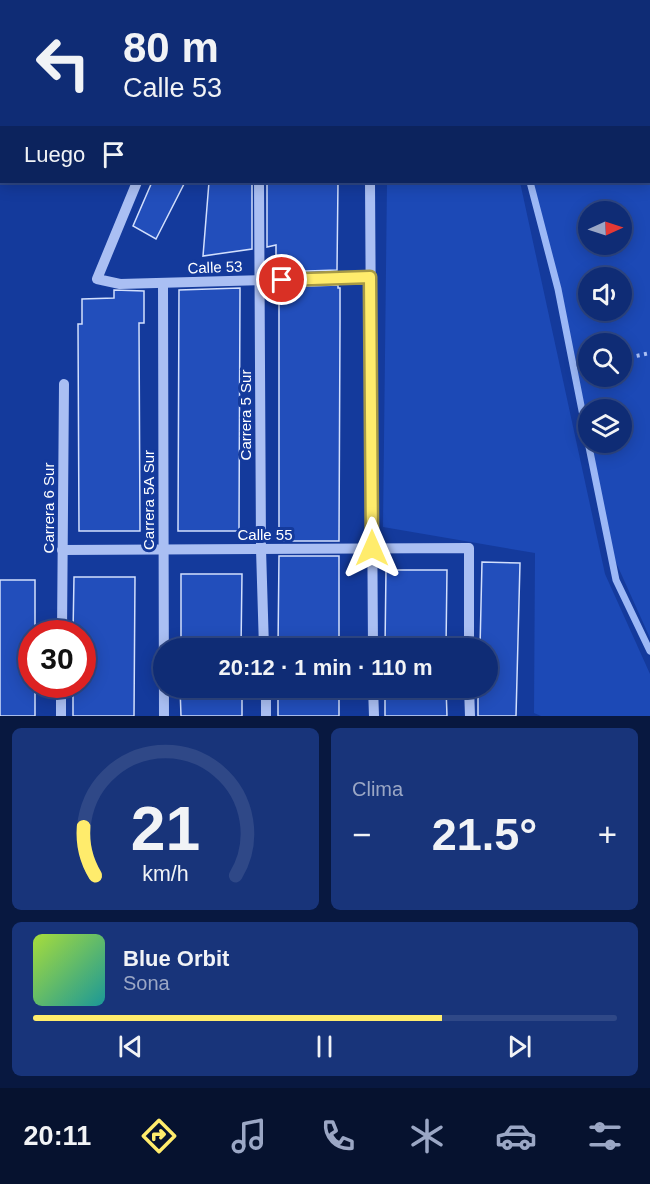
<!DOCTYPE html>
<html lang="es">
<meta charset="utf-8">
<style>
body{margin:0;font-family:Arial,sans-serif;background:#18347a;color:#f1f3f6;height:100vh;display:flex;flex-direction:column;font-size:22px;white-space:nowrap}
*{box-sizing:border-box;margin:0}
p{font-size:20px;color:#9ba7c5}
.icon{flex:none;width:33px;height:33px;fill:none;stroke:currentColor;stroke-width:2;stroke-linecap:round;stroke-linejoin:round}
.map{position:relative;height:716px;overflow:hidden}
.side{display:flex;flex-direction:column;gap:12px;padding:12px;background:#081840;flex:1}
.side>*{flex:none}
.guide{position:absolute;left:0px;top:0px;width:651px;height:183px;box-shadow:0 3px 15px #0003,0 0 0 2px #2f4887;background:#0f2c75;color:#f1f3f6;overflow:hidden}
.needle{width:39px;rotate:87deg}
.buttons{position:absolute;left:578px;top:201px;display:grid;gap:12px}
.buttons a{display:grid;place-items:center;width:54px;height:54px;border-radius:50%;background:#0f2c75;box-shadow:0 3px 15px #0003,0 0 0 2px #2f4887;font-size:30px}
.speed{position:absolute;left:18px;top:620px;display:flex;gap:12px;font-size:30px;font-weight:700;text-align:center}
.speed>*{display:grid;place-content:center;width:78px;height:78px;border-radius:50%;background:#0f2c75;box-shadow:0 3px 15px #0003,0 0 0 2px #2f4887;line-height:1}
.speed .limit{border:9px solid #d22;background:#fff;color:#111}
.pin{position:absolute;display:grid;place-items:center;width:51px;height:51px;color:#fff;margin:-26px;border:3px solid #fff;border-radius:50%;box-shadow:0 2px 6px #0007}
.me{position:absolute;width:66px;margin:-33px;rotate:0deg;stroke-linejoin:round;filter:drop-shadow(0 0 4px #0008)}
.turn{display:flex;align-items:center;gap:21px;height:126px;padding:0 24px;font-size:27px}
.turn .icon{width:78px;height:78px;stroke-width:2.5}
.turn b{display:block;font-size:42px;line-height:51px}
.then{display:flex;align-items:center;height:57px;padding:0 24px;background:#0003;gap:12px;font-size:22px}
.big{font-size:45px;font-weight:700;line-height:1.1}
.side .tile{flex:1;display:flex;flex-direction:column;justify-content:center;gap:9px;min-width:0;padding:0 21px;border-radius:9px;background:#18347a}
.side .dial{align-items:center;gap:0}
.dial svg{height:156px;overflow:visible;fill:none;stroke:#2f4887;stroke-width:7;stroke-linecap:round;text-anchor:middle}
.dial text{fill:#f1f3f6;stroke:none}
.song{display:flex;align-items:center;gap:18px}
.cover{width:72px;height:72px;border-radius:9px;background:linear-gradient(135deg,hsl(80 70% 55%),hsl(180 70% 35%))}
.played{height:6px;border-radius:3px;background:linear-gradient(90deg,#ffec6c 70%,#2f4887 70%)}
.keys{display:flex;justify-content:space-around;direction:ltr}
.heat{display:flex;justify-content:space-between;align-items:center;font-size:33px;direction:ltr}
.side .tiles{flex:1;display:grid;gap:12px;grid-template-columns:1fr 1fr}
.tile:last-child{grid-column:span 2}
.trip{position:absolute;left:153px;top:638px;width:345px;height:60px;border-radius:30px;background:#0f2c75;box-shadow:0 3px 15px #0003,0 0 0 2px #2f4887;font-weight:700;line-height:60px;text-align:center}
.dock{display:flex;height:96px;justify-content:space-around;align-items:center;background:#06122f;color:#9ba7c5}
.dock .icon{width:42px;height:42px}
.dock .current{color:#ffec6c}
.dock b{font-size:27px;color:#f1f3f6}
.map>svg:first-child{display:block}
</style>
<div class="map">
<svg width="650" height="716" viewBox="0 0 650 716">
<rect width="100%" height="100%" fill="#143a9c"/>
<g fill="#1c49b6" fill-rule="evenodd">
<path d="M 650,45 L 650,638 L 610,549 L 533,182 L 650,182 ZM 588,212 L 621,212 L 621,244 L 588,244 ZM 588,278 L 621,278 L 621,310 L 588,310 ZM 588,344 L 621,344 L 621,376 L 588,376 ZM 588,410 L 621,410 L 621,442 L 588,442 Z"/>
<path d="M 387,182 L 520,182 L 605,574 L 650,674 L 650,716 L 541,716 L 534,713 L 535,553 L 383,527 Z"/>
</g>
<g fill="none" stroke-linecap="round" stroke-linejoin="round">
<g stroke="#9cb8f6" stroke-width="7">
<path d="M 487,0 L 487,2"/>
<path d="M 530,182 L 558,289 L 588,441"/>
<path d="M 588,442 L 616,580 L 650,651"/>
</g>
</g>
<g fill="#224ebb" stroke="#d2dffd" stroke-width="1.5">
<path d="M 152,182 L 185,182 L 156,239 L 133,226 Z"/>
<path d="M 209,182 L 252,182 L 252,249 L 203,256 Z"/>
<path d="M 267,182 L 338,182 L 337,270 L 279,272 L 279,266 L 276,266 L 276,245 L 267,247 Z"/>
<path d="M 338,285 L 338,288 L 340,288 L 340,322 L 339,541 L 279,541 L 279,287 Z"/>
<path d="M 240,288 L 239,531 L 178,531 L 179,290 Z"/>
<path d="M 114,290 L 144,291 L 144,323 L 139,323 L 140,531 L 79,531 L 78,324 L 82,324 L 82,299 L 114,298 Z"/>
<path d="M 279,556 L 339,556 L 339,648 L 278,648 Z"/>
<path d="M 482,562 L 520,563 L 516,716 L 478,716 L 478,687 L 488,687 L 488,648 L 480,648 Z"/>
<path d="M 386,570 L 447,570 L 446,648 L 385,648 Z"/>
<path d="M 181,574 L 242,574 L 241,648 L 181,648 Z"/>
<path d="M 74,577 L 135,577 L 134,716 L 73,716 L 73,684 L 82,684 L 82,633 L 73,633 Z"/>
<path d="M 0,580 L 35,580 L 35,633 L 32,633 L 32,684 L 35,684 L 35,716 L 0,716 Z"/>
<path d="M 180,687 L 242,687 L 242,716 L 181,716 Z"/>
<rect x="278" y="687" width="61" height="29"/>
<path d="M 385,687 L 446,687 L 447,716 L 385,716 Z"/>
</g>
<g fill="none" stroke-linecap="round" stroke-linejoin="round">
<path stroke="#aabff3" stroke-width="4" stroke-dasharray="3 4.5" stroke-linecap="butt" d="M 622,359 L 650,353"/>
<g stroke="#aabff3" stroke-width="10">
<path d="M 191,2 L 192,0"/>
<path d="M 137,182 L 97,279 L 120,284 L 370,277"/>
<path d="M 259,182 L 261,549 L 264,648"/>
<path d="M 370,182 L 373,648"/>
<path d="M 163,283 L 164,716"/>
<path d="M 62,550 L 469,548 L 469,648"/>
<path d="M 62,633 L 64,384"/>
<path d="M 266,687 L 266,716"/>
<path d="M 373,687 L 374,716"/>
<path d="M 469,687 L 470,716"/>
<path d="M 61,716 L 61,684"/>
</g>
</g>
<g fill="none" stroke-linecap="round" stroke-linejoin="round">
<g stroke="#a69946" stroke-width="15">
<path id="route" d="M 282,280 L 370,277 L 372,548"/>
</g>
<use href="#route" stroke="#ffec6c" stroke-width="10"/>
</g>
<g text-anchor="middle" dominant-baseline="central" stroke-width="6" stroke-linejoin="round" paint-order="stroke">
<g font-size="15" fill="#fff" stroke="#143a9c">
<text transform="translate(215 267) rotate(-2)">Calle 53</text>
<text transform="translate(245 415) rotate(-90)">Carrera 5 Sur</text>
<text transform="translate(148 500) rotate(-90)">Carrera 5A Sur</text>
<text transform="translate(48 508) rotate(-90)">Carrera 6 Sur</text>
<text x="265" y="534">Calle 55</text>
</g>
</g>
</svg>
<div class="buttons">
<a><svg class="needle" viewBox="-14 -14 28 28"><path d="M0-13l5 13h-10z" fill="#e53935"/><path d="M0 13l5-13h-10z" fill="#9ba7c5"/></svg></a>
<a><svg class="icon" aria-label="sound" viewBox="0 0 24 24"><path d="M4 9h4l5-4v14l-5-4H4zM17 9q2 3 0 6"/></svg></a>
<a><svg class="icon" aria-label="search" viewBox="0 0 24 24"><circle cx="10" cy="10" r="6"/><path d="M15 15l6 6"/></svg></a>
<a><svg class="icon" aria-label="layers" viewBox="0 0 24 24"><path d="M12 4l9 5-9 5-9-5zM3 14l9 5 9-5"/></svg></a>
</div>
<div class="speed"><div class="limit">30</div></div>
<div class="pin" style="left:282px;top:280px;background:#d93025"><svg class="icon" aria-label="arrive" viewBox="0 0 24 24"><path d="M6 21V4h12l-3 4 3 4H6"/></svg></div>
<svg class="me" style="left:372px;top:548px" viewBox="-20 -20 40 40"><path d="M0-17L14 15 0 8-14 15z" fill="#ffec6c" stroke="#fff" stroke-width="4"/></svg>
<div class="trip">20:12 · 1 min · 110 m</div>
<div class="guide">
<div class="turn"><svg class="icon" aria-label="left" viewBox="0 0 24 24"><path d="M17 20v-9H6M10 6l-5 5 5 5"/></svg><div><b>80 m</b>Calle 53</div></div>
<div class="then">Luego<svg class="icon" aria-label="arrive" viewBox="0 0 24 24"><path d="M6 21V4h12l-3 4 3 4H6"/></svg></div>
</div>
</div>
<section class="side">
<div class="tiles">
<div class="tile dial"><svg viewBox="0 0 100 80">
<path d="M14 69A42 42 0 1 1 86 69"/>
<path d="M14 69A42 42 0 0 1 8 44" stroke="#ffec6c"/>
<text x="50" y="56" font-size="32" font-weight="700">21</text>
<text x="50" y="72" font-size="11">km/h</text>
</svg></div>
<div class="tile"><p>Clima</p>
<div class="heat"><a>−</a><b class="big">21.5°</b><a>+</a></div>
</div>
<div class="tile">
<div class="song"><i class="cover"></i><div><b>Blue Orbit</b><p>Sona</p></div></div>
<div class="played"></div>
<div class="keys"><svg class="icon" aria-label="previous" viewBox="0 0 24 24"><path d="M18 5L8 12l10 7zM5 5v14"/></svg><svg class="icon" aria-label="pause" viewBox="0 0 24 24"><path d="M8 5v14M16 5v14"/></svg><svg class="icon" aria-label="next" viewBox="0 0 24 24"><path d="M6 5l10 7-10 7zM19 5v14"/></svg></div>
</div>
</div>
</section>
<nav class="dock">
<b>20:11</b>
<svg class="icon current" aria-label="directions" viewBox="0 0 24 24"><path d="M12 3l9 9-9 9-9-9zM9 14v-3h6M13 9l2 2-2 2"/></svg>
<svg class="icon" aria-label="music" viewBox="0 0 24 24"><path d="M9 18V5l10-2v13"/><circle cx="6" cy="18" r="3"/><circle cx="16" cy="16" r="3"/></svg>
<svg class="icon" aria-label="phone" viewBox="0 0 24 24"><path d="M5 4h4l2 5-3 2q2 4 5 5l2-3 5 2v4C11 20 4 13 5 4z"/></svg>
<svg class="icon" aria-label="climate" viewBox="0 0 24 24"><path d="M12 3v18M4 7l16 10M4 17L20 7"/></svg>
<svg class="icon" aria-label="car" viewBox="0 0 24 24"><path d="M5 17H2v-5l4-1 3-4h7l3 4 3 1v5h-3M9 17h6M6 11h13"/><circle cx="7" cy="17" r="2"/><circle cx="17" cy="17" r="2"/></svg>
<svg class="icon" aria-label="filters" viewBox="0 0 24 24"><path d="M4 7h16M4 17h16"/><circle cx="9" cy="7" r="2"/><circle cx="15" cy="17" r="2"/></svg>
</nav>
